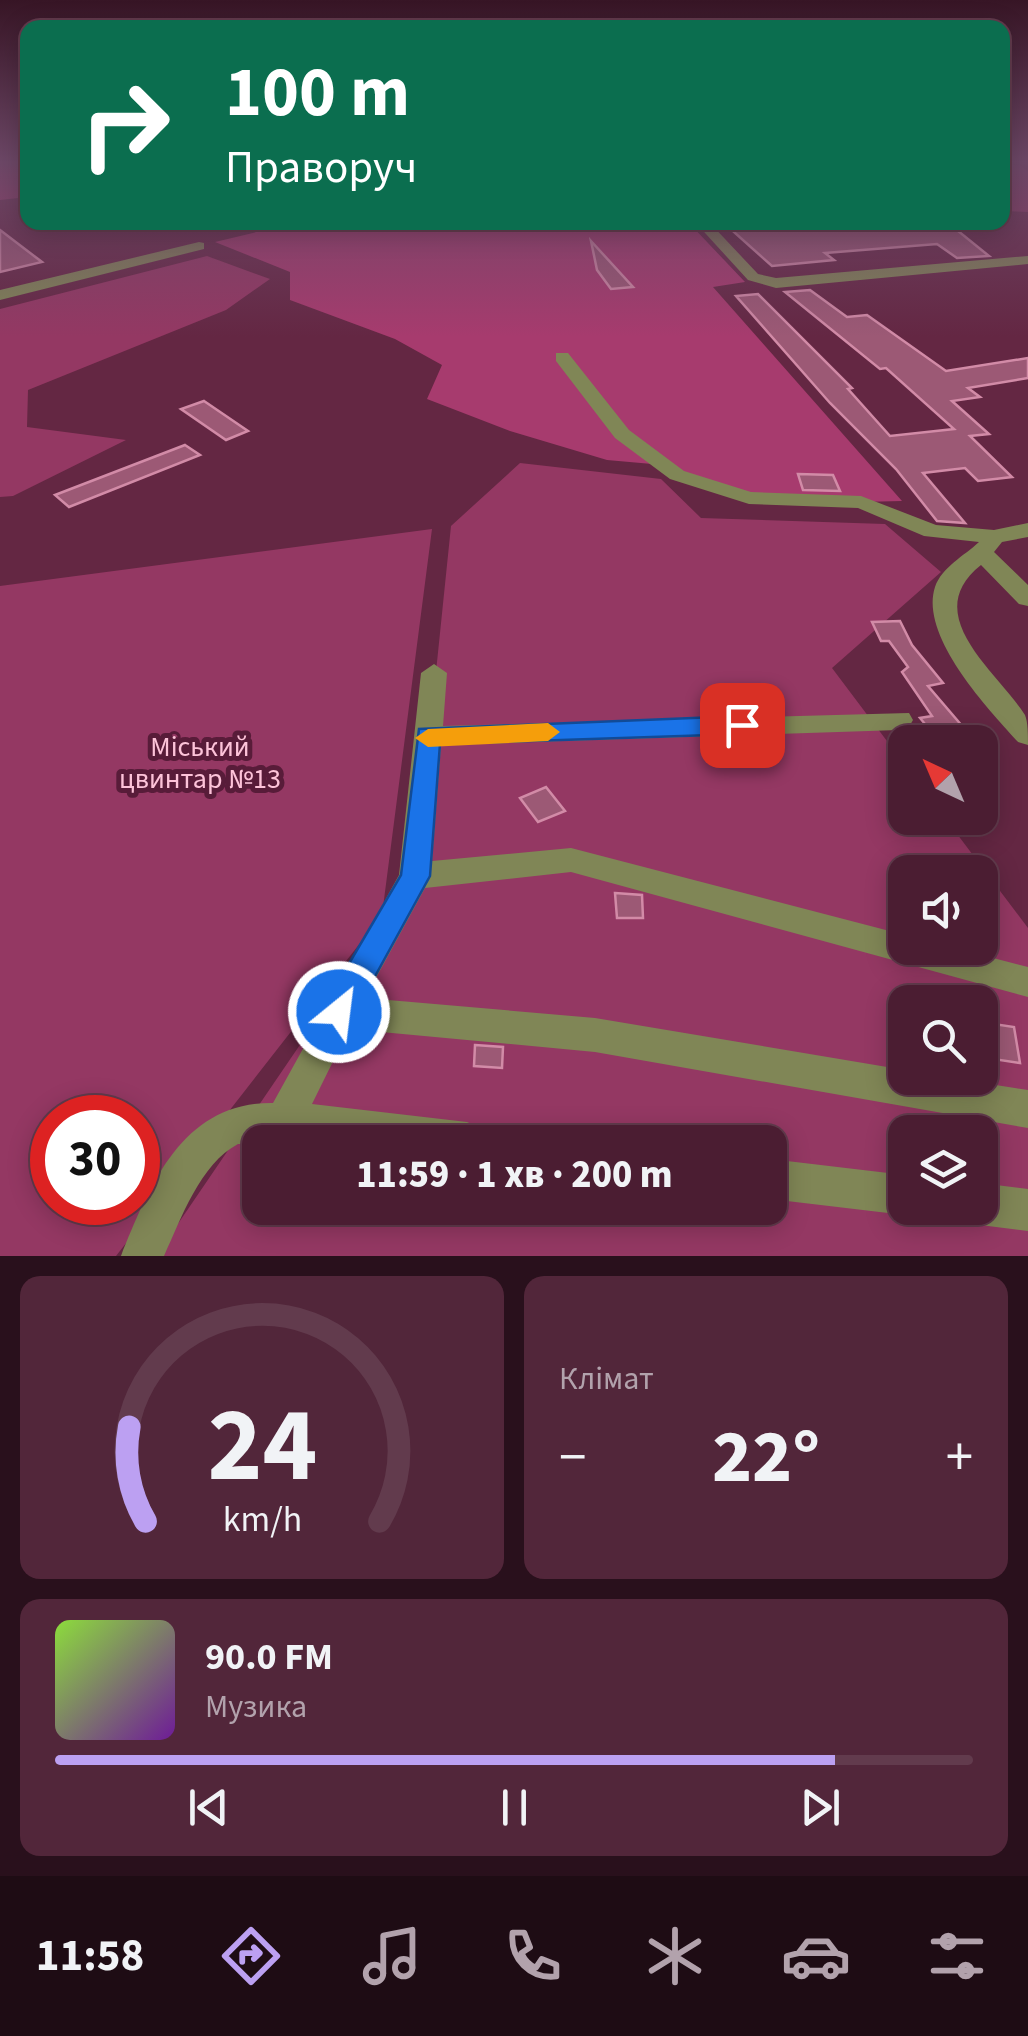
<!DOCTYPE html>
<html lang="uk">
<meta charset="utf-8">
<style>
body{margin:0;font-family:"Source Sans 3",sans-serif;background:#52263a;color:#f1f3f6;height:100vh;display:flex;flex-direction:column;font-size:38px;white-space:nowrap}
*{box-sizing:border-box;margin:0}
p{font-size:32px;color:#b2a2ac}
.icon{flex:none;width:55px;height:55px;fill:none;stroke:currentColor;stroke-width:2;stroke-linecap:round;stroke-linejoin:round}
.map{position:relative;height:1256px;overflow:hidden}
.drawer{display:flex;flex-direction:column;gap:20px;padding:20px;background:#29101c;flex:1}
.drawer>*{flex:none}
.hud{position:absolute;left:20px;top:20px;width:990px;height:210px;border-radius:20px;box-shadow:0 5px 25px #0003,0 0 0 2px #623b4d;background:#0b6e4f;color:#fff;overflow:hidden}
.needle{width:65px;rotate:316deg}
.fabs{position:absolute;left:888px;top:725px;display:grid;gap:20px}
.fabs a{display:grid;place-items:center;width:110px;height:110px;border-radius:20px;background:#4b1d32;box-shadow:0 5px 25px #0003,0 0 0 2px #623b4d;font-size:50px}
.speed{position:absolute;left:30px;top:1095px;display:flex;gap:20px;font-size:50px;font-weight:700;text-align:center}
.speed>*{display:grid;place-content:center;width:130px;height:130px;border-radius:50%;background:#4b1d32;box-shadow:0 5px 25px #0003,0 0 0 2px #623b4d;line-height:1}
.speed .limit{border:15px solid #d22;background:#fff;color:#111}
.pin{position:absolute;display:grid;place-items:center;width:85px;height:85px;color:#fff;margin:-42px;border-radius:20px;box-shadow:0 5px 15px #0006}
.me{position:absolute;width:110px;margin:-55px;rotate:29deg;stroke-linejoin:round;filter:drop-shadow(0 0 8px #0008)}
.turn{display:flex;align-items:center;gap:35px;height:210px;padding:0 40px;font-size:45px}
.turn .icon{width:130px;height:130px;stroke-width:2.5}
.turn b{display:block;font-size:70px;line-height:85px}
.big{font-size:75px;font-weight:800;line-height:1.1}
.drawer .widget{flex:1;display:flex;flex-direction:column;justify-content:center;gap:15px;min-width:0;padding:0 35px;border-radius:20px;background:#52263a}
.drawer .dial{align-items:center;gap:0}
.dial svg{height:260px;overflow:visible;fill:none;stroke:#623b4d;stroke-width:7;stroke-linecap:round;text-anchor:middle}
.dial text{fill:#f1f3f6;stroke:none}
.song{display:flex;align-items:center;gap:30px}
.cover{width:120px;height:120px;border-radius:15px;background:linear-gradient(135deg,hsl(90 70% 55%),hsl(280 70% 35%))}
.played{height:10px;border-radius:5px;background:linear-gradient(90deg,#bca0f2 85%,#623b4d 85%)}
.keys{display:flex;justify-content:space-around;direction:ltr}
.heat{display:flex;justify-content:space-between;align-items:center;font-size:55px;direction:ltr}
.drawer .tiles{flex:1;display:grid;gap:20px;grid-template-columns:1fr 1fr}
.widget:last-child{grid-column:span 2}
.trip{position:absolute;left:242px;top:1125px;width:545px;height:100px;border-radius:20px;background:#4b1d32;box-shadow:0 5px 25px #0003,0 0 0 2px #623b4d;font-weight:800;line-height:100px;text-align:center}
.dock{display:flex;height:160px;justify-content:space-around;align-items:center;background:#1e0c14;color:#b2a2ac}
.dock .icon{width:70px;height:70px}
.dock .on{color:#bca0f2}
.dock b{font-size:45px;color:#f1f3f6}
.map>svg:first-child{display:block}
</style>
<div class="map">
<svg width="1028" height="1256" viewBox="0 0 1028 1256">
<rect width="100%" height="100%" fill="#642743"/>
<g fill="#943863" fill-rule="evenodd">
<path d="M 1019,165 L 1028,171 L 1028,212 L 1003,211 L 1003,166 Z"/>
<path d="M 207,256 L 270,279 L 226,310 L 28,390 L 27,427 L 126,440 L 13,496 L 0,497 L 0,309 Z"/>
<path d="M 520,463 L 661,479 L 701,518 L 885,524 L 941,572 L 832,668 L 905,765 L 905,818 L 945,818 L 1028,928 L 1028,1256 L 156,1256 L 415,876 L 451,526 ZM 905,872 L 980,872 L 980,948 L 905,948 ZM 905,1002 L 980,1002 L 980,1078 L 905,1078 ZM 905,1132 L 980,1132 L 980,1208 L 905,1208 ZM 260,1142 L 770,1142 L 770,1208 L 260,1208 Z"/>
<path d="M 432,529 L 382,915 L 116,1256 L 0,1256 L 0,586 ZM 52,1118 L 138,1118 L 138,1202 L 52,1202 Z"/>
</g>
<g fill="#a73b6e">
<path d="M 0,161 L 27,161 L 27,197 L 0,200 Z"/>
<path d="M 294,223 L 689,223 L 745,282 L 713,287 L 902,501 L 776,504 L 652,464 L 607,460 L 510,431 L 427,399 L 442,365 L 395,339 L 290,300 L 290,272 L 215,242 Z"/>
</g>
<g fill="#9c5975" stroke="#d28ba7" stroke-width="2.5">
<path d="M 747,222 L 947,222 L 989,256 L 957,258 L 937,244 L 825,253 L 834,260 L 772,266 L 725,224 Z"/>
<path d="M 0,230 L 42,262 L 0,272 Z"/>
<path d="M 591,241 L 633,287 L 611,289 L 597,270 Z"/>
<path d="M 810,290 L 847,317 L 867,315 L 946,371 L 1028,358 L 1028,378 L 968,388 L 980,397 L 952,401 L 989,434 L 970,436 L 1012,477 L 978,481 L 965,468 L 923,473 L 965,523 L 937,521 L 896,469 L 830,403 L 736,296 L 758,294 L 852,388 L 848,389 L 890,436 L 954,429 L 886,368 L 880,369 L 785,292 Z"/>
<path d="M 204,401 L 248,431 L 226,440 L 181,409 Z"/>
<path d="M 185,445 L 200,455 L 69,507 L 55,495 Z"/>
<path d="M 798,474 L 833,475 L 840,491 L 803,490 Z"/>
<path d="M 900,621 L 912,645 L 943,683 L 928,686 L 969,734 L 939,741 L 920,718 L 932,716 L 902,672 L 908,667 L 889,641 L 881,641 L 872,622 Z"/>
<path d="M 546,787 L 565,811 L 538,822 L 520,798 Z"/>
<path d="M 615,893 L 642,895 L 643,918 L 617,918 Z"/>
<path d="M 987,1023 L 1014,1027 L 1020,1063 L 993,1059 Z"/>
<path d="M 475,1045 L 503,1047 L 502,1068 L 474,1066 Z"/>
</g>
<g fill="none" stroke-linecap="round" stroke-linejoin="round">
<g fill="#808656" fill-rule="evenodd">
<path d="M 695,222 L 709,222 L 758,274 L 776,278 L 1028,256 L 1028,264 L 776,288 L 748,280 Z"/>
<path d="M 199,242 L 204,243 L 204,249 L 0,300 L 0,290 Z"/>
<path d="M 556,353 L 568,353 L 629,430 L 684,471 L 751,492 L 861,496 L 936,525 L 994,530 L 1028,523 L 1028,537 L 1002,542 L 994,552 L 1028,585 L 1028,606 L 1019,604 L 981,565 C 918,615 997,671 1025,715 C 1028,722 1028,735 1028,745 L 1018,742 C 988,709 919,636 935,587 C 942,567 964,556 979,542 L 924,536 L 858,508 L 749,504 L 670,479 L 615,438 L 556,361 Z"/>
<path d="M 434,664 L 447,673 L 443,726 L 909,713 L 913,720 L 909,727 L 899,730 L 441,745 L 432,861 L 571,848 L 905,935 L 905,948 L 955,948 L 1028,967 L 1028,997 L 571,872 L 425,888 L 365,998 L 595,1018 L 905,1070 L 905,1078 L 951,1078 L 1028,1090 L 1028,1128 L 595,1052 L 349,1029 L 312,1104 L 467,1122 L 481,1128 L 486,1142 L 238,1144 C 200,1164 181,1219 164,1256 L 121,1256 C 150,1184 183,1102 273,1103 L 399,875 L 421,673 Z"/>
<path d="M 770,1159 L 905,1175 L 905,1208 L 920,1208 L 905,1215 L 770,1199 Z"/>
<path d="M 980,1183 L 1028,1189 L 1028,1231 L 980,1225 L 965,1219 L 961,1208 L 980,1208 Z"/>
</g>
</g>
<linearGradient id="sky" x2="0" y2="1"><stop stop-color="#371525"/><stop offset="0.48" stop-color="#6c4766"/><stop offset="1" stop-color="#6c4766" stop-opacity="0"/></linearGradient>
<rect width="1028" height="337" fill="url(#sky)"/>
<path fill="#1a73e8" stroke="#114b97" stroke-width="2.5" d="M 742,716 L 754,725 L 742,734 L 440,744 L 430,876 L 350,1022 L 339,1026 L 327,1022 L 322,1012 L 327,1001 L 401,875 L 419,729 Z"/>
<path fill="#f59e0b" d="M 548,723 L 560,732 L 548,741 L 428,747 L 415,738 L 428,729 Z"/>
<g text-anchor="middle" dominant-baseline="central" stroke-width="10" stroke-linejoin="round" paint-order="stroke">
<g font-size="28" fill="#fdc3d9" stroke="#581c39">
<text x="200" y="747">Міський<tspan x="200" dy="32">цвинтар №13</tspan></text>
</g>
</g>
</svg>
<div class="fabs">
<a><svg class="needle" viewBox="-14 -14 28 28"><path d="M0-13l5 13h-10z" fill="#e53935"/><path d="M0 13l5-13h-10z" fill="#b2a2ac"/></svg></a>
<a><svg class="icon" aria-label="sound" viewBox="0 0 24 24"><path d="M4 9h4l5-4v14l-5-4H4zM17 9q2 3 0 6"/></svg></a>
<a><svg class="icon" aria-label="search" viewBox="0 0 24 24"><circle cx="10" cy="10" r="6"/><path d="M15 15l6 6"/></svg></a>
<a><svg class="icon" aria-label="layers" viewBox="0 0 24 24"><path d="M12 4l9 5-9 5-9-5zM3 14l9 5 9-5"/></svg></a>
</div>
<div class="speed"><div class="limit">30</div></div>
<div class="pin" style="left:742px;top:725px;background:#d93025"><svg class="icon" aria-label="arrive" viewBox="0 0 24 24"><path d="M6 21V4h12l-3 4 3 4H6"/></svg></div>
<svg class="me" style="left:339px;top:1012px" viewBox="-20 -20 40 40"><circle r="17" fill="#1a73e8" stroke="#fff" stroke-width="3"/><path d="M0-11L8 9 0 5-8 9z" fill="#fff"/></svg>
<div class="trip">11:59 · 1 хв · 200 m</div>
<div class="hud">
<div class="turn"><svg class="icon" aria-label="right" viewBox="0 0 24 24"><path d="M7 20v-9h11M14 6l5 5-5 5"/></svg><div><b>100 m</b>Праворуч</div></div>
</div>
</div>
<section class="drawer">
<div class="tiles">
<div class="widget dial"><svg viewBox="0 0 100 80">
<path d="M14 69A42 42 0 1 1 86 69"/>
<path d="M14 69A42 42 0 0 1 9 40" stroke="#bca0f2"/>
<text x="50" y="56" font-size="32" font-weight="700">24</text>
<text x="50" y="72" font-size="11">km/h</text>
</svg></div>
<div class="widget"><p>Клімат</p>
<div class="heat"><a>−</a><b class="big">22°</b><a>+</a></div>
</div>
<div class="widget">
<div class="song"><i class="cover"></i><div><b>90.0 FM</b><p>Музика</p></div></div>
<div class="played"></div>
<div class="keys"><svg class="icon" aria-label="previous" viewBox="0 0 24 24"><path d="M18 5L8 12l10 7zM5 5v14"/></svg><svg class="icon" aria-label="pause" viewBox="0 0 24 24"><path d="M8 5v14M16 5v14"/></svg><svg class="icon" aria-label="next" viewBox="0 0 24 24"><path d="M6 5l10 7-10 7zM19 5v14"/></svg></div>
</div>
</div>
</section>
<nav class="dock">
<b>11:58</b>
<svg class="icon on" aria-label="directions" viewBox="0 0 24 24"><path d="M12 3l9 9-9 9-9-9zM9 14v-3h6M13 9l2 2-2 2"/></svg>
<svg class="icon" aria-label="music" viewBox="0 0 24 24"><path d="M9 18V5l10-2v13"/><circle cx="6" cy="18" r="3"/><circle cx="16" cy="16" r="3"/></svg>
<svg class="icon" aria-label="phone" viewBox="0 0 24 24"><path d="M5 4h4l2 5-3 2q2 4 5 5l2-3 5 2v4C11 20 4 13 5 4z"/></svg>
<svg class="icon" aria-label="climate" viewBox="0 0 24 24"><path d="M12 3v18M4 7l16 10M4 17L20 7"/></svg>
<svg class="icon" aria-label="car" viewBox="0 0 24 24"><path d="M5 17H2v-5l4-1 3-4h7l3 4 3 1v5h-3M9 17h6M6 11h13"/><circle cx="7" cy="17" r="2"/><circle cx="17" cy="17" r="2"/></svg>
<svg class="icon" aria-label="filters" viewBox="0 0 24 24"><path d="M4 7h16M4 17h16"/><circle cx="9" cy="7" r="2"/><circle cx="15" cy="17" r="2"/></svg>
</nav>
